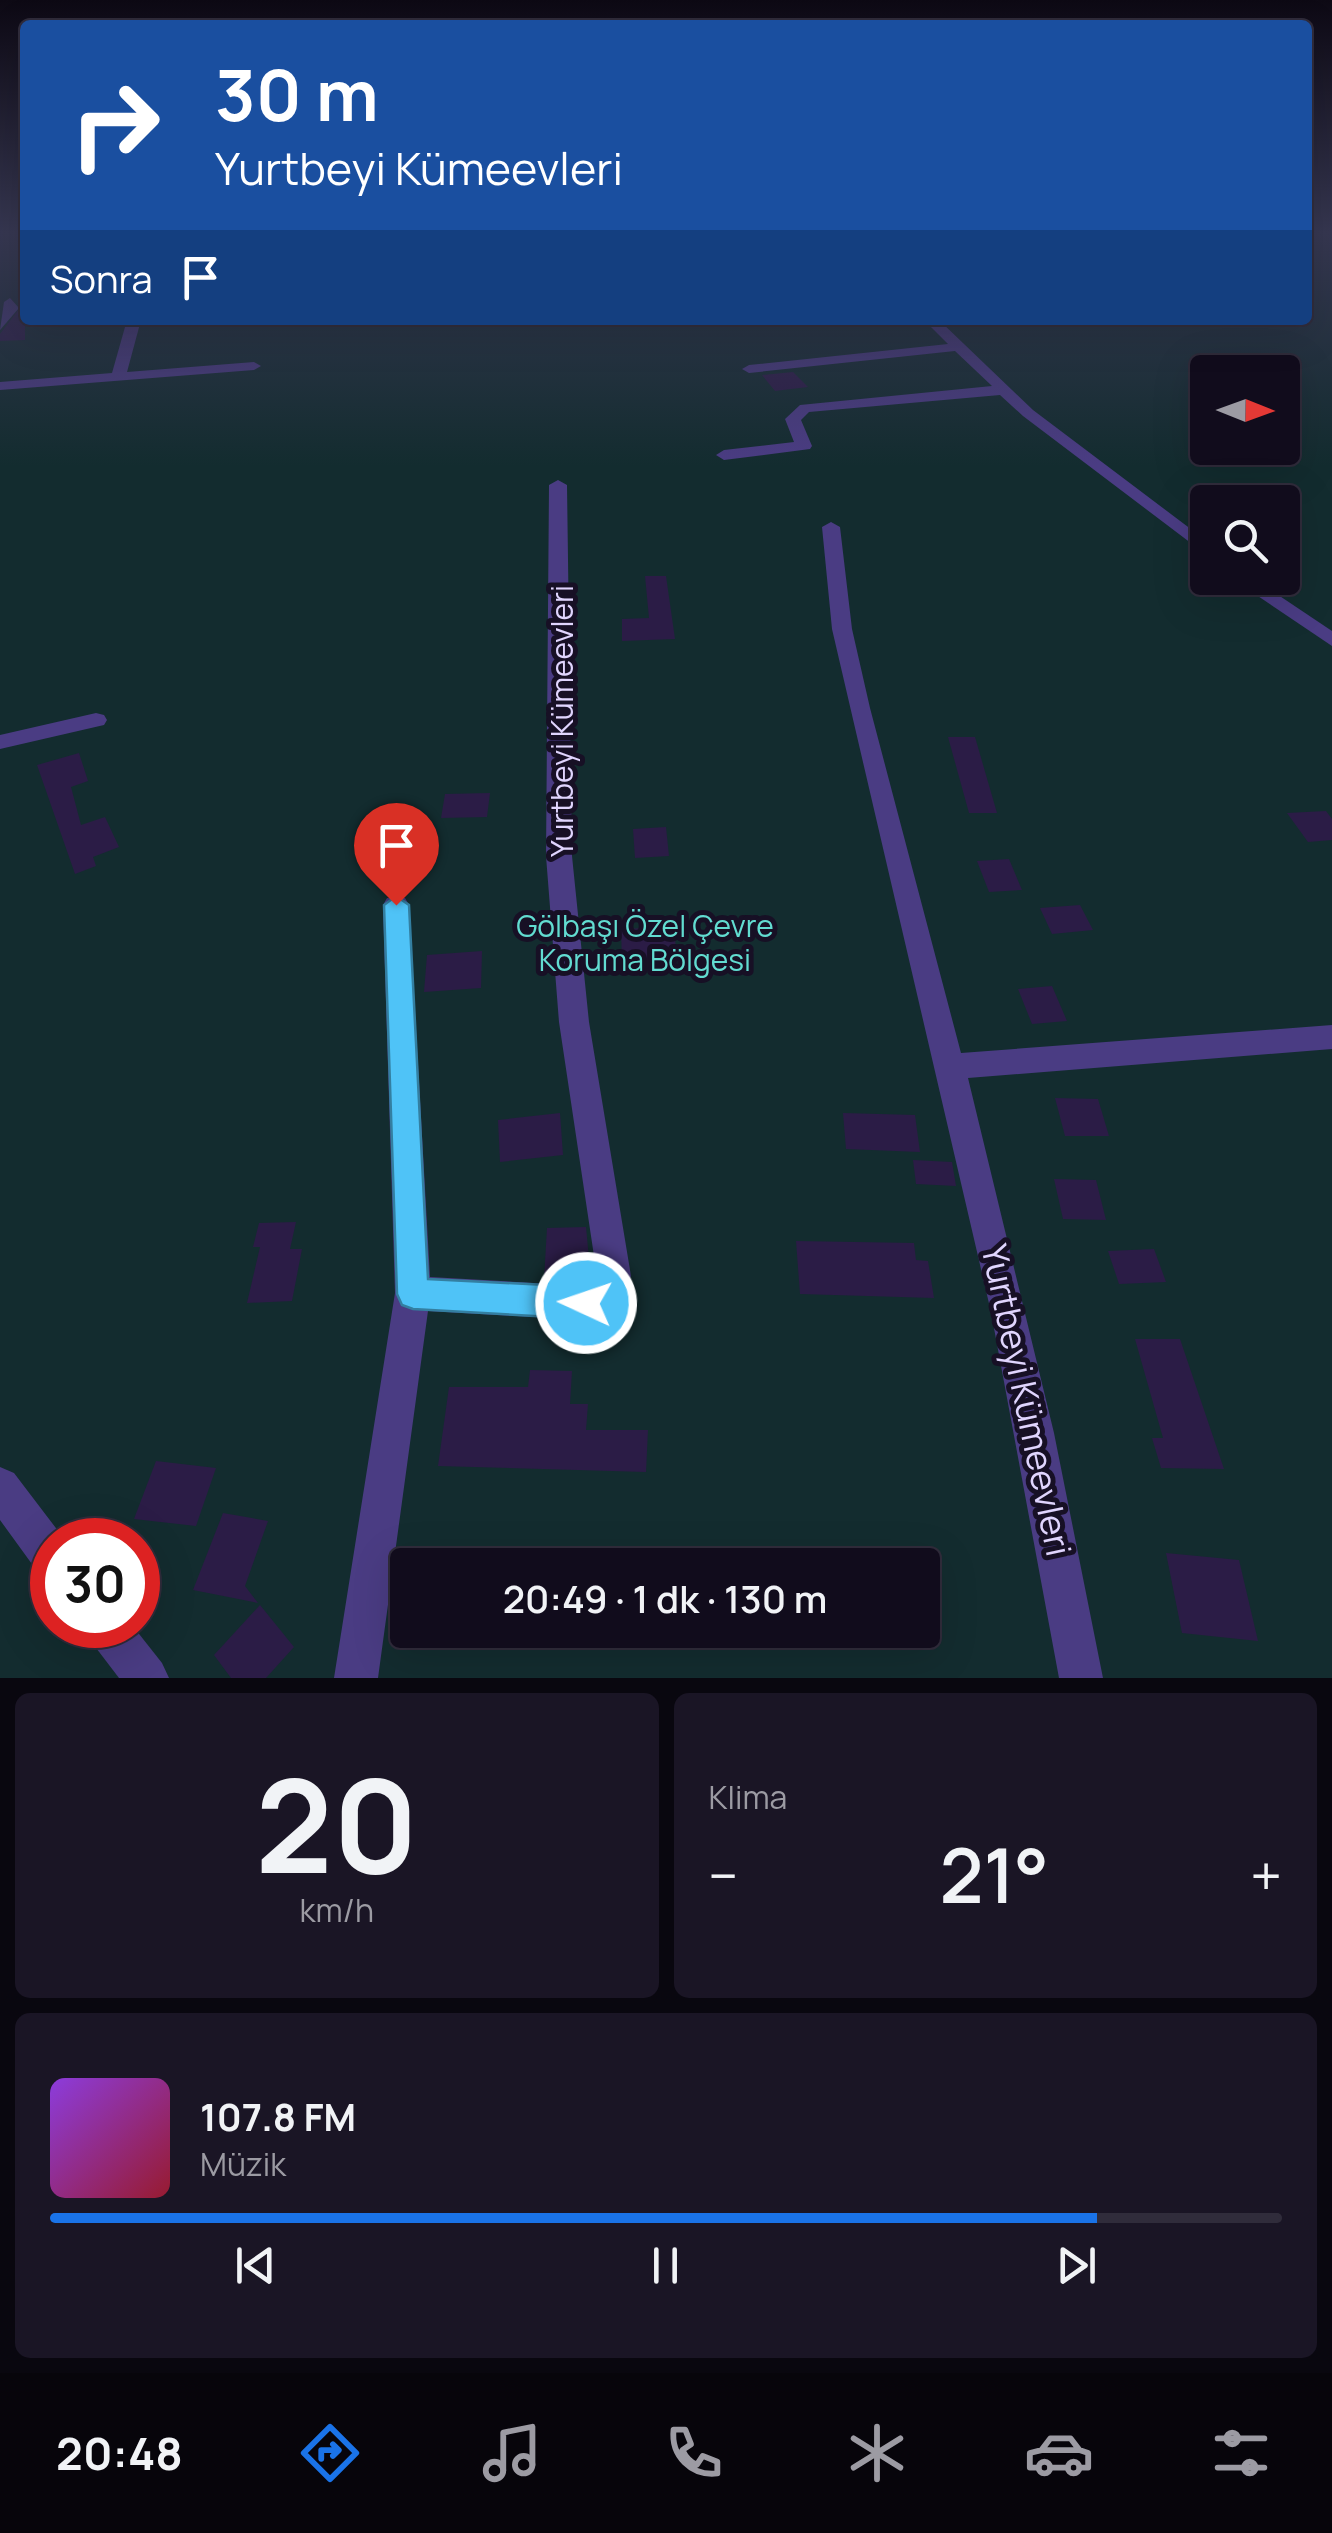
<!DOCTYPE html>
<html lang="tr">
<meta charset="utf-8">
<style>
body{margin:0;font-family:Manrope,sans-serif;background:#1a1525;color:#f1f3f6;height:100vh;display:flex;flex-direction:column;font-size:38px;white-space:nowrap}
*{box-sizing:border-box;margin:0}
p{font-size:32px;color:#9c9ba3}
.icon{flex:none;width:55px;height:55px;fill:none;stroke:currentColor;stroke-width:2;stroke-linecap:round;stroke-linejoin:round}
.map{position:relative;height:1678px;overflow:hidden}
.panel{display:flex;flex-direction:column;gap:15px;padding:15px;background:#09070f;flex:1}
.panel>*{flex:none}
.top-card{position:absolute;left:20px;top:20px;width:1292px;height:305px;border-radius:10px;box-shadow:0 10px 40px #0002,0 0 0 2px #302c3b;background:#1a4fa0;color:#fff;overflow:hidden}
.needle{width:65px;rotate:91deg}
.tools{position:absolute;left:1190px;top:355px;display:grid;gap:20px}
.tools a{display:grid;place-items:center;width:110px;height:110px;border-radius:10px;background:#110c1c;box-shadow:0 10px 40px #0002,0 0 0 2px #302c3b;font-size:50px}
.speed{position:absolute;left:30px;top:1518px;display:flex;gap:20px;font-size:50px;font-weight:700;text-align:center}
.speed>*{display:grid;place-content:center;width:130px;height:130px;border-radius:50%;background:#110c1c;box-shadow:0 10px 40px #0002,0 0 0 2px #302c3b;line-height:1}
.speed .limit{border:15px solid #d22;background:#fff;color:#111}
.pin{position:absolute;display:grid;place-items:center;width:85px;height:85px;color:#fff;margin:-102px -42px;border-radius:50% 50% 50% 0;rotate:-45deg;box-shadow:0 0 10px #0007}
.pin .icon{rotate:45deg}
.me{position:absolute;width:110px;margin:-55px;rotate:273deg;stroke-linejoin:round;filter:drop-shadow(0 0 8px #0008)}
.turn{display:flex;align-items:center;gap:35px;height:210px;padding:0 30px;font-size:45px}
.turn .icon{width:130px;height:130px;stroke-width:2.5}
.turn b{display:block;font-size:70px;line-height:85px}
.then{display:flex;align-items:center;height:95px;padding:0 30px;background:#0003;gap:20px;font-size:38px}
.big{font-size:75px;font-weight:600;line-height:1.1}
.panel .card{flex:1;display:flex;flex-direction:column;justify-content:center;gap:15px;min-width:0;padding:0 35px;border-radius:15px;background:#1a1525}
.panel .dial{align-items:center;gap:0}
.dial b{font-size:130px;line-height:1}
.song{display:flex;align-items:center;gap:30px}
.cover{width:120px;height:120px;border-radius:15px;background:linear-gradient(135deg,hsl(270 70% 55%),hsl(350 70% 35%))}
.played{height:10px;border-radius:5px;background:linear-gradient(90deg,#1a73e8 85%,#302c3b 85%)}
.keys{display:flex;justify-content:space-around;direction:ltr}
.heat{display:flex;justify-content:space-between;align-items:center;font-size:55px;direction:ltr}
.panel .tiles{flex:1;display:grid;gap:15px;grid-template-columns:1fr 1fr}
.card:last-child{grid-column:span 2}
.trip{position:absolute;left:390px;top:1548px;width:550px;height:100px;border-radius:10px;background:#110c1c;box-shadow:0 10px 40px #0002,0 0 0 2px #302c3b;font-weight:600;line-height:100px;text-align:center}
.tabs{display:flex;height:160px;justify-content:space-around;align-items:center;background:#07050b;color:#9c9ba3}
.tabs .icon{width:70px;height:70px}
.tabs .selected{color:#1a73e8}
.tabs b{font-size:45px;color:#f1f3f6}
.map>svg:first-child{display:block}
</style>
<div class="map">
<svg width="1332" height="1678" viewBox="0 0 1332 1678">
<rect width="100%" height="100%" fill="#171025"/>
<path fill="#132c2f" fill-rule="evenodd" d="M 0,232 L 25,232 L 25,320 L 1308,320 L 1308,232 L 1332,232 L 1332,1678 L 0,1678 ZM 1208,372 L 1282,372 L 1282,448 L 1208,448 ZM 1208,502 L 1282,502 L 1282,578 L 1208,578 ZM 52,1540 L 138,1540 L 138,1625 L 52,1625 ZM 408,1565 L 922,1565 L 922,1630 L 408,1630 Z"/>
<g fill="#2b1c46">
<path d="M 25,301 L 25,340 L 0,341 L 0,334 Z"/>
<path d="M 793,372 L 808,387 L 775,391 L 762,375 Z"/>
<path d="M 645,576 L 666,576 L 675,639 L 622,641 L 622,619 L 649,618 Z"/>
<path d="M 948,737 L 975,737 L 997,813 L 969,813 Z"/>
<path d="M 79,753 L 88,781 L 71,787 L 81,825 L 105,817 L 119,847 L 93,857 L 96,866 L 75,874 L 37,765 Z"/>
<path d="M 490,793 L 487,817 L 441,818 L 445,794 Z"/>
<path d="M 1326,811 L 1332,819 L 1332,840 L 1308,842 L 1287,813 Z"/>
<path d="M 666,827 L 669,856 L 635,858 L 633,829 Z"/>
<path d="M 408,833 L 407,857 L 379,860 L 381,835 Z"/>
<path d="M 1009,859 L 1022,890 L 989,892 L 977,861 Z"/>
<path d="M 1080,905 L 1093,930 L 1052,934 L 1040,908 Z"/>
<path d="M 674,927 L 677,961 L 622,963 L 621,929 Z"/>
<path d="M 482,951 L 481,988 L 424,992 L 427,955 Z"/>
<path d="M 1052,986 L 1067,1021 L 1032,1024 L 1018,989 Z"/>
<path d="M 1055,1098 L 1098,1099 L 1109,1136 L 1065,1136 Z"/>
<path d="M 560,1113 L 563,1155 L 500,1162 L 498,1120 Z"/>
<path d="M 843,1113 L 915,1115 L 920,1152 L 846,1149 Z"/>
<path d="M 913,1160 L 952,1162 L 956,1186 L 916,1184 Z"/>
<path d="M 1054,1179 L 1096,1180 L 1106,1220 L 1063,1219 Z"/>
<path d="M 296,1222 L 290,1249 L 302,1249 L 292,1301 L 247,1303 L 260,1247 L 253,1247 L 259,1223 Z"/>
<path d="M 586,1227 L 591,1280 L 544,1280 L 547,1228 Z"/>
<path d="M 796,1241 L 914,1243 L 916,1260 L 928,1261 L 934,1298 L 800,1294 Z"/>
<path d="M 1154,1249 L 1166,1282 L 1119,1284 L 1108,1251 Z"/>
<path d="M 1135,1339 L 1180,1339 L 1224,1469 L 1161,1468 L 1152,1438 L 1163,1438 Z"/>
<path d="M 530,1370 L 572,1371 L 570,1404 L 588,1404 L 586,1430 L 648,1430 L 646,1472 L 438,1466 L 449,1387 L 528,1387 Z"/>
<path d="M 156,1461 L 216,1468 L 196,1526 L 134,1519 Z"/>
<path d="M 223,1513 L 268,1521 L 245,1586 L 258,1603 L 193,1590 Z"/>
<path d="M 1166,1553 L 1239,1560 L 1258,1641 L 1182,1633 Z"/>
<path d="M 260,1605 L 294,1647 L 266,1678 L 231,1678 L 214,1655 Z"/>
</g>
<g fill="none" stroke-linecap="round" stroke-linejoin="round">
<g fill="#4a3c83" fill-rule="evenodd">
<path d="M 25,262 L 25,270 L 20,269 L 20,263 Z"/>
<path d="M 10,298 L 19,308 L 0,330 L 4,302 Z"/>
<path d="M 127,320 L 141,320 L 127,372 L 254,362 L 261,366 L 254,370 L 0,390 L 0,382 L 112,373 Z"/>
<path d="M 924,320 L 939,320 L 1033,410 L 1208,542 L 1208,556 L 1023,416 L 1000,395 L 809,412 L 801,420 L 812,446 L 810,449 L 724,460 L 716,455 L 724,450 L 794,442 L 785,419 L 800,405 L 992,386 L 955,351 L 749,373 L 742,369 L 749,365 L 948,344 Z"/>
<path d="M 558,480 L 567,485 L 572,856 L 589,1022 L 631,1276 L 619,1307 L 586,1320 L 428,1311 L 378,1678 L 334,1678 L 395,1293 L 383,905 L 387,898 L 405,898 L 409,905 L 430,1277 L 586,1286 L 594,1283 L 597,1276 L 559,1022 L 546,856 L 549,485 Z"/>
<path d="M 831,522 L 840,527 L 852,629 L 870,708 L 961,1053 L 1332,1025 L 1332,1049 L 968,1078 L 1054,1433 L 1103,1678 L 1059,1678 L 991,1312 L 832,629 L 822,527 Z"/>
<path d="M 1231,578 L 1253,578 L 1332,631 L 1332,646 Z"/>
<path d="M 96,713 L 104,715 L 107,720 L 104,725 L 0,749 L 0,735 Z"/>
<path d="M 0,1467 L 14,1473 L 65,1540 L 52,1540 L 52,1576 L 37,1571 L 0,1520 Z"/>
<path d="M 84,1625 L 132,1625 L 162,1663 L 169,1678 L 119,1678 L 90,1640 Z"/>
</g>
</g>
<linearGradient id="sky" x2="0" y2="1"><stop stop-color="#0d0914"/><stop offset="0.5" stop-color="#363751"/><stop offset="1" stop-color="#363751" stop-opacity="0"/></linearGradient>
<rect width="1332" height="466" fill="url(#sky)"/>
<path fill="#4fc3f7" stroke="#337fa1" stroke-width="2.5" d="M 396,896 L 409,905 L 428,1279 L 586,1287 L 597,1292 L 602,1303 L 597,1314 L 586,1319 L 413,1309 L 402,1305 L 397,1294 L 384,905 Z"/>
<g text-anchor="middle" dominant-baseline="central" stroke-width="10" stroke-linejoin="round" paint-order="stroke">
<g font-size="30" fill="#e0d5fe" stroke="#171025">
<text transform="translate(561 721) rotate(-90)">Yurtbeyi Kümeevleri</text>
</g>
<g font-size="30" fill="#62dcd1" stroke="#171025">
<text x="645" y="925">Gölbaşı Özel Çevre<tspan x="645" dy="34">Koruma Bölgesi</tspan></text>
</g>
<g font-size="35" fill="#e0d5fe" stroke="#171025">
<text transform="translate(1027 1400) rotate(78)">Yurtbeyi Kümeevleri</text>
</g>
</g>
</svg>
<div class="tools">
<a><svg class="needle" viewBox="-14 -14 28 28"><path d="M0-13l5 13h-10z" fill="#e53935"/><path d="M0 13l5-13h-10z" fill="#9c9ba3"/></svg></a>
<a><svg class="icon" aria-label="search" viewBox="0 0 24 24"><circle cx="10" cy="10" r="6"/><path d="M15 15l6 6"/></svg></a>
</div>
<div class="speed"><div class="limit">30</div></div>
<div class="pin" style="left:396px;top:905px;background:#d93025"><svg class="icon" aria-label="arrive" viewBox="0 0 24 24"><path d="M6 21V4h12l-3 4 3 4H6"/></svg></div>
<svg class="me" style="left:586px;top:1303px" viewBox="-20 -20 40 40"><circle r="17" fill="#4fc3f7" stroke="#fff" stroke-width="3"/><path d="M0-11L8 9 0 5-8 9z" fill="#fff"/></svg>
<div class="trip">20:49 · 1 dk · 130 m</div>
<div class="top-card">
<div class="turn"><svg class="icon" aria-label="right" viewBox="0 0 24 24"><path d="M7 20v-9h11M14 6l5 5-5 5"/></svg><div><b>30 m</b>Yurtbeyi Kümeevleri</div></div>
<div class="then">Sonra<svg class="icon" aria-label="arrive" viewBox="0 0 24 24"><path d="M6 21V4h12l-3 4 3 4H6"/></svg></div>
</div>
</div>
<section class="panel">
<div class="tiles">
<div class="card dial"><b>20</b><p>km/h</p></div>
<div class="card"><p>Klima</p>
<div class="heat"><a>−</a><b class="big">21°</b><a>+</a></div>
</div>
<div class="card">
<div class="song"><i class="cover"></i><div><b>107.8 FM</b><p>Müzik</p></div></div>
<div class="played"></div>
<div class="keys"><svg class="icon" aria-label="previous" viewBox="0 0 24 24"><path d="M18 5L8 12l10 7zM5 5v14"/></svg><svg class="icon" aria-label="pause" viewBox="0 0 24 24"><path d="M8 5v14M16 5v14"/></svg><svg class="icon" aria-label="next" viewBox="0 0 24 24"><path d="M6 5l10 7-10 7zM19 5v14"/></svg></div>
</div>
</div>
</section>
<nav class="tabs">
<b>20:48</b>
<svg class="icon selected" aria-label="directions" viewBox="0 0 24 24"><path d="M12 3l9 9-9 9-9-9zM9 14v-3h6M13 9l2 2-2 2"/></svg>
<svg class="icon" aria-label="music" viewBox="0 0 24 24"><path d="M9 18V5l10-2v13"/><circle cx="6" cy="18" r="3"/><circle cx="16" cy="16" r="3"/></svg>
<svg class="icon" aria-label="phone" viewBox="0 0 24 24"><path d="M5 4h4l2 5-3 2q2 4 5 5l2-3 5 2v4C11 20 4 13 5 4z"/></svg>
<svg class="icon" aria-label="climate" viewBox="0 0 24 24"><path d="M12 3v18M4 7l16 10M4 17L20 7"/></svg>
<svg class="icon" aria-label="car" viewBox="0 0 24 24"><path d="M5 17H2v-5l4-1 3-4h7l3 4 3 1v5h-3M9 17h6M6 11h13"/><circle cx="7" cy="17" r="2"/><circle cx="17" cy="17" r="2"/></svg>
<svg class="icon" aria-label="filters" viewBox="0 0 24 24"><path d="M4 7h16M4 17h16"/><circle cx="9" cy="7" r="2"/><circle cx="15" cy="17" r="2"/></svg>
</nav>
